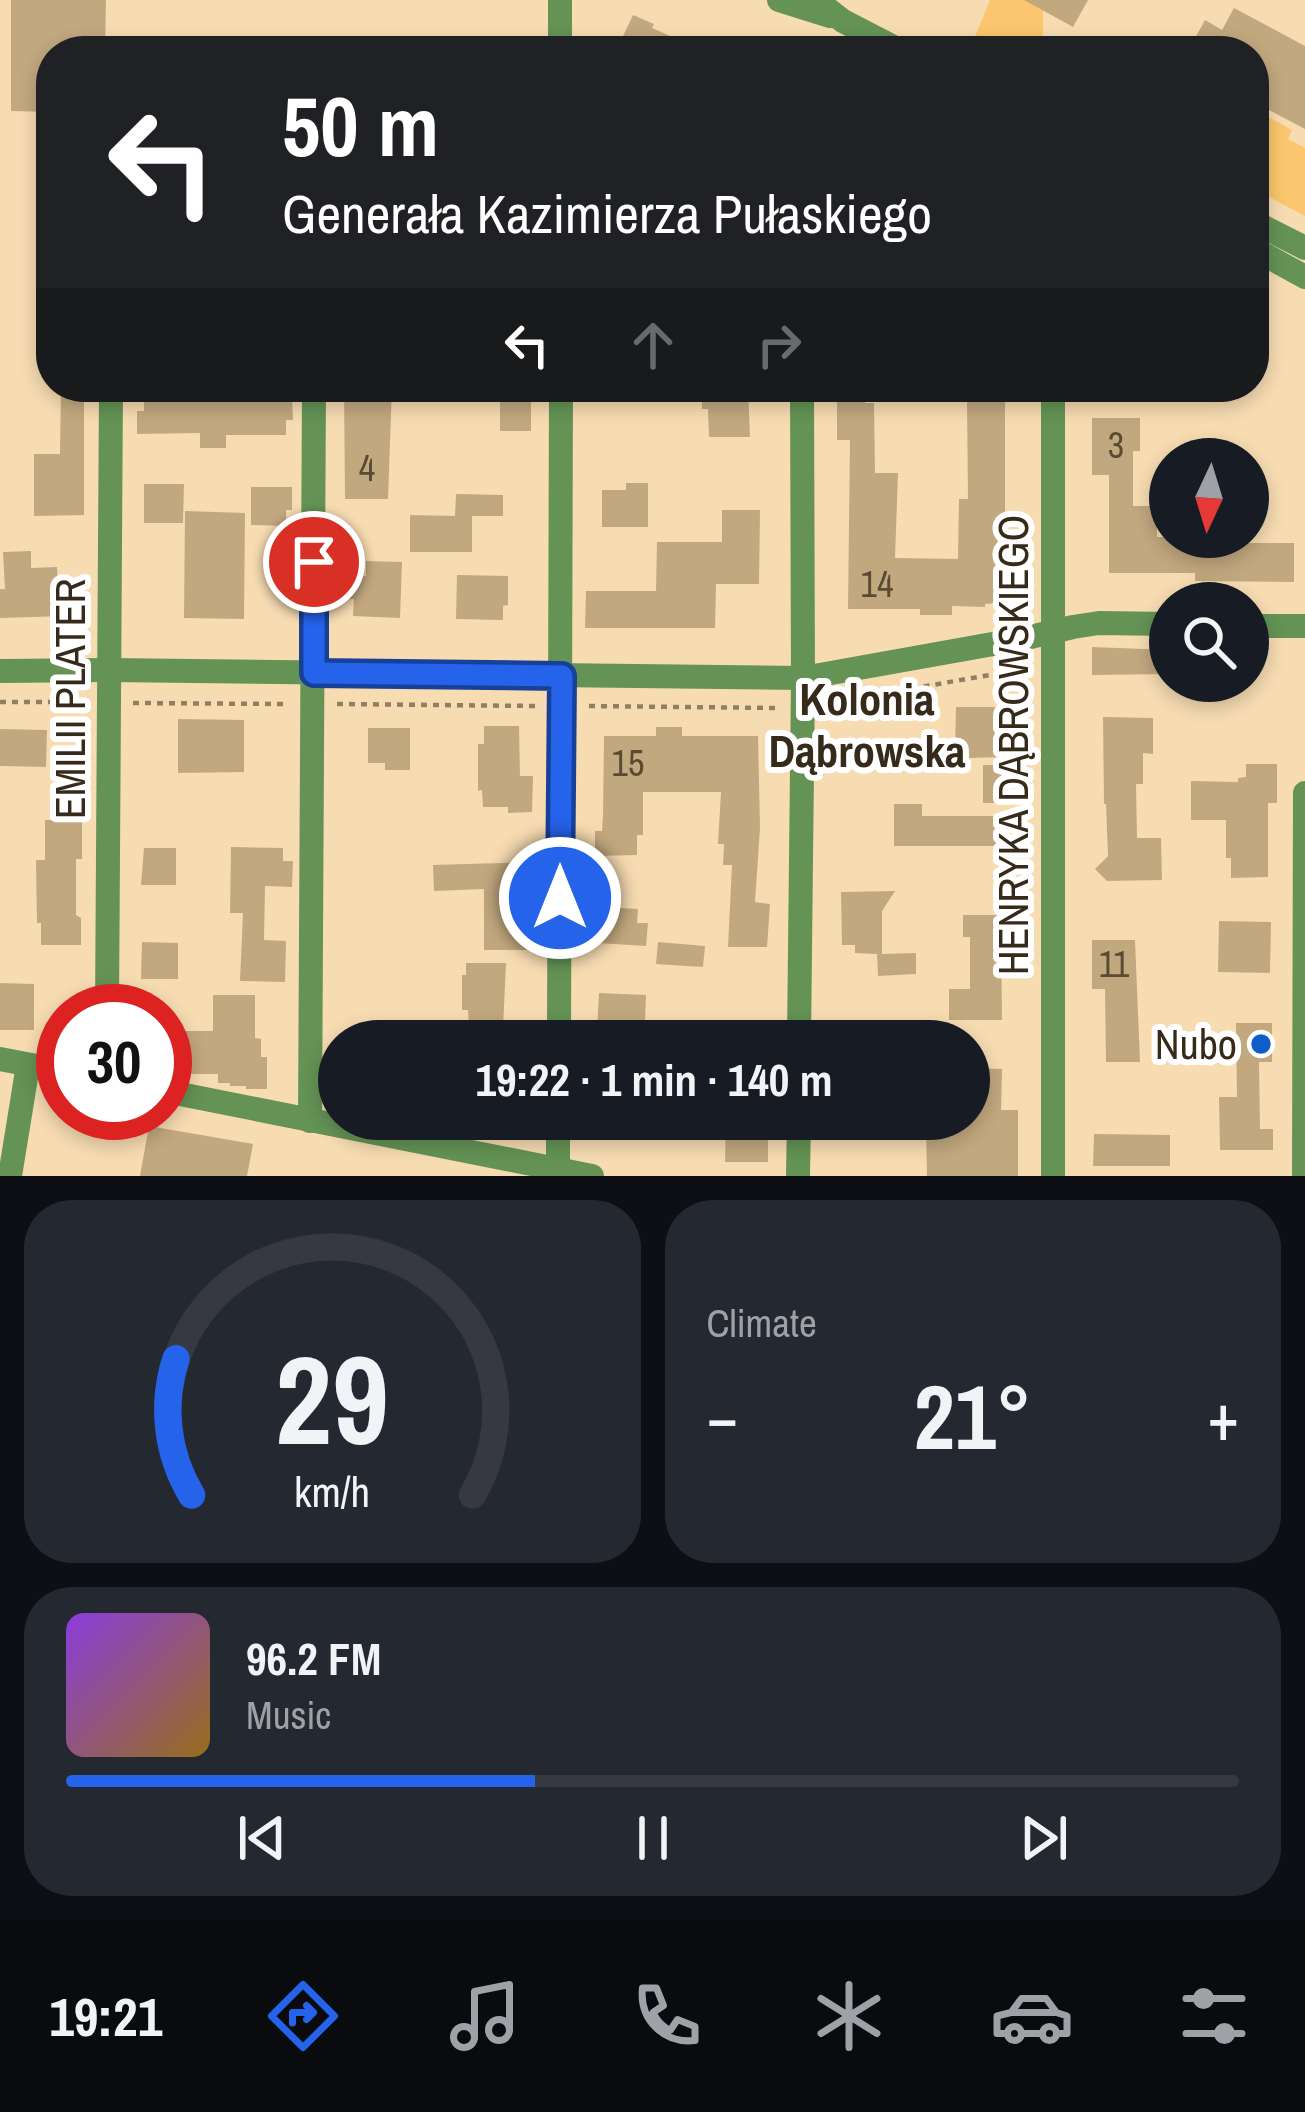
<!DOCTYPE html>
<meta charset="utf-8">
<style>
body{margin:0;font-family:"Archivo Narrow",sans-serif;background:#242831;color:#f1f3f6;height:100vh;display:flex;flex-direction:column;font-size:45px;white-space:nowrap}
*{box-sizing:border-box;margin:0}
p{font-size:39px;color:#9ea1a6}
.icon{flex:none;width:66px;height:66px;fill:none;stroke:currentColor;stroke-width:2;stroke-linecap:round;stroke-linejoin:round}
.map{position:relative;height:1176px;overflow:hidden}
.sheet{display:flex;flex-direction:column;gap:24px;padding:24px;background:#0d0f14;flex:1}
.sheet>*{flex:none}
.top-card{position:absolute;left:36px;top:36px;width:1233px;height:366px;border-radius:48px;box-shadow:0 6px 18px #0003;background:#202124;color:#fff;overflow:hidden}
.needle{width:78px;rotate:184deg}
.buttons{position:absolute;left:1149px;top:438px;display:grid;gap:24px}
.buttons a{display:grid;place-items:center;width:120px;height:120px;border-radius:50%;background:#171b24;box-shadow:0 6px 18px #0003;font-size:60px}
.speed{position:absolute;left:36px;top:984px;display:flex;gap:24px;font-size:60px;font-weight:700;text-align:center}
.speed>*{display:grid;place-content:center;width:156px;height:156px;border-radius:50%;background:#171b24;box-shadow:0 6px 18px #0003;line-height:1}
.speed .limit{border:18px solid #d22;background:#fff;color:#111}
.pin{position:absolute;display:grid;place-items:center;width:102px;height:102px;color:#fff;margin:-51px;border:6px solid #fff;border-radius:50%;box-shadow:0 3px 12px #0007}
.me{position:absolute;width:132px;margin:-66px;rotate:0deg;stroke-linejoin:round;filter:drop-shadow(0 0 9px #0008)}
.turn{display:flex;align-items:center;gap:42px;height:252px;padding:0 48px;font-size:54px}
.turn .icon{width:156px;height:156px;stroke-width:2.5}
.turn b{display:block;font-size:84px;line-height:102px}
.lanes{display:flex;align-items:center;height:114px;padding:0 48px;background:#0003;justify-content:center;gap:60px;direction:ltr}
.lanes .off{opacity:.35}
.big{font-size:90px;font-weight:700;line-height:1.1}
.sheet .tile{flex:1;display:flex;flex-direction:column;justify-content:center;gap:18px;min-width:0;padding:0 42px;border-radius:48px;background:#242831}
.sheet .dial{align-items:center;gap:0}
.dial svg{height:312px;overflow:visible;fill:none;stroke:#363941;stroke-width:7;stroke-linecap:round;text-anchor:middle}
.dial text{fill:#f1f3f6;stroke:none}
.song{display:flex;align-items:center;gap:36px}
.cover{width:144px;height:144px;border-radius:18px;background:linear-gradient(135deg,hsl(270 70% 55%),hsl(40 70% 35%))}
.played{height:12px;border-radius:6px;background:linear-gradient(90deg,#2563eb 40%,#363941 40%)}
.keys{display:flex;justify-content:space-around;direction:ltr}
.heat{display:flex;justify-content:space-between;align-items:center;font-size:66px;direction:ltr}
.sheet .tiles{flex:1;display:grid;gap:24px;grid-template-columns:1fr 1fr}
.tile:last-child{grid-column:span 2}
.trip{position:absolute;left:318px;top:1020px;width:672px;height:120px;border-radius:60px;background:#171b24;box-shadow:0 6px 18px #0003;font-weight:700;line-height:120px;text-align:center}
.tab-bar{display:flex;height:192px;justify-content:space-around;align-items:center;background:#090b0e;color:#9ea1a6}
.tab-bar .icon{width:84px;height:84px}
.tab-bar .current{color:#2563eb}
.tab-bar b{font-size:54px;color:#f1f3f6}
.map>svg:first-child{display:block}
</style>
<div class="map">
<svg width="1305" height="1176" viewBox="0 0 1305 1176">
<rect width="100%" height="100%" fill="#f7dcb2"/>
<g fill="#fbc66d">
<path d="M 990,0 L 1025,0 L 1043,10 L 1043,35 L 1035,51 L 969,51 Z"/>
<path d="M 1254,109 L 1292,130 L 1288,139 L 1305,148 L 1305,216 L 1254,189 Z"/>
</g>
<g fill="#c2a87f">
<path d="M 11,0 L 106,0 L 105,51 L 51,51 L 51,112 L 11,111 Z"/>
<path d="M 1024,0 L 1088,0 L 1073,27 Z"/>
<path d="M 1234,8 L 1305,46 L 1305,129 L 1254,102 L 1254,51 L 1188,51 L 1205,20 L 1222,30 Z"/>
<path d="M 633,15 L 654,24 L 652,28 L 704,51 L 616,51 Z"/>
<path d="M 61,387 L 84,387 L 84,515 L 34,516 L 34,454 L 60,454 Z"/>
<path d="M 158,387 L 247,387 L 247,397 L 292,395 L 293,420 L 286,420 L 286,435 L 226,435 L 226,448 L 200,448 L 200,433 L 137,434 L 137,411 L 144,411 L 144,392 L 158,392 Z"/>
<path d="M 344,387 L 392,387 L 388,499 L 345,499 Z"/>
<path d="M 702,387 L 748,387 L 750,437 L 709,437 L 708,409 L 702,409 Z"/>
<path d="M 531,390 L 531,431 L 500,431 L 500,391 Z"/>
<path d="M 837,391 L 865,391 L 865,403 L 874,403 L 875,473 L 898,473 L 895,558 L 958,559 L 959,499 L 968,499 L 967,400 L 1005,401 L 1005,522 L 998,523 L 996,603 L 985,604 L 985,607 L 952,606 L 952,615 L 920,615 L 920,609 L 848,609 L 850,440 L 837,440 Z"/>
<path d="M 1092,418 L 1140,418 L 1140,451 L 1133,451 L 1133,506 L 1157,506 L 1157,537 L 1232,537 L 1232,543 L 1294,543 L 1294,582 L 1195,581 L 1195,573 L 1109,573 L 1109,475 L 1092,475 Z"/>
<path d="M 626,483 L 648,483 L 648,527 L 602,527 L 602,490 L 626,490 Z"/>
<path d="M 144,484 L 184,484 L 183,523 L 144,523 Z"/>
<path d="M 251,487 L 292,487 L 292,510 L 286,510 L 286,526 L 251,525 Z"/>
<path d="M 456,494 L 503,495 L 503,516 L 472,516 L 472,552 L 410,552 L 410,515 L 455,516 Z"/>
<path d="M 722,510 L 760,510 L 759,584 L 716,584 L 715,628 L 585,628 L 586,591 L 656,591 L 657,542 L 722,542 Z"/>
<path d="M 185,511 L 245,513 L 244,619 L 184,618 Z"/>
<path d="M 31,551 L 31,568 L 57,567 L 58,588 L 66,588 L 66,616 L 0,618 L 0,589 L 5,589 L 3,552 Z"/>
<path d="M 366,561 L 402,562 L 400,618 L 353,616 L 354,599 L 347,599 L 347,575 L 366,576 Z"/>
<path d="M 457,575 L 508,576 L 508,605 L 503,606 L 503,620 L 456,619 Z"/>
<path d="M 1092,647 L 1170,650 L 1170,674 L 1092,675 Z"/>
<path d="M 956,707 L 1002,707 L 1002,757 L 969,758 L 969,751 L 955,751 Z"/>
<path d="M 1103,717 L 1153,718 L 1153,754 L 1143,753 L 1143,784 L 1136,784 L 1137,838 L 1161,838 L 1162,880 L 1107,881 L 1095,869 L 1108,856 L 1106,804 L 1104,804 Z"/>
<path d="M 178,719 L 244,720 L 244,772 L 178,773 Z"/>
<path d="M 484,726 L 519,726 L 520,776 L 533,776 L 532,812 L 508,813 L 508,807 L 483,807 L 482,790 L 478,791 L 478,744 L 484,744 Z"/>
<path d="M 656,727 L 682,727 L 682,736 L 758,736 L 760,828 L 755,902 L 770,904 L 767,947 L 728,947 L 732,865 L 723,865 L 724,844 L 718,844 L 721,792 L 643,792 L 643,835 L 637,835 L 637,855 L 595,856 L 595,831 L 602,831 L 603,816 L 604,736 L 656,736 Z"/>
<path d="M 368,728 L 410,728 L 410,770 L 385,770 L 385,763 L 368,763 Z"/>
<path d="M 0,729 L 47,730 L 46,767 L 0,766 Z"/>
<path d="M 1246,764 L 1277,764 L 1277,803 L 1268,803 L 1268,877 L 1231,878 L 1231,858 L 1226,858 L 1226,820 L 1191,820 L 1191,781 L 1238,782 L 1238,778 L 1246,777 Z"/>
<rect x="983" y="765" width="36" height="38"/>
<path d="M 894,804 L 922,804 L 922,816 L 1000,816 L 1000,846 L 894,846 Z"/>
<path d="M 45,820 L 82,820 L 82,859 L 76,859 L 76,915 L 81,918 L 81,945 L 41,945 L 41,923 L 37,923 L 36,860 L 45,860 Z"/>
<path d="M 231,847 L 283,848 L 283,861 L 293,861 L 292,887 L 265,886 L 264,940 L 286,941 L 285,982 L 240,981 L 243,913 L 230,913 Z"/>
<path d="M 144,848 L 176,848 L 176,885 L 141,885 Z"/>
<path d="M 532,862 L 533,950 L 484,950 L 484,889 L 434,891 L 433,865 Z"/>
<path d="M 895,891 L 882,911 L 882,954 L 916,953 L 916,974 L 878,976 L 877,954 L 855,953 L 855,945 L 842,945 L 841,892 Z"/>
<path d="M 601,907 L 638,909 L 637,923 L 648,923 L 646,946 L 598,943 Z"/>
<path d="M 963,915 L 1001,915 L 1002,1020 L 949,1020 L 949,989 L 970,989 L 970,937 L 963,937 Z"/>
<path d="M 1219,921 L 1271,922 L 1270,973 L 1218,972 Z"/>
<path d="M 1092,940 L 1135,940 L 1140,1062 L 1106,1062 L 1105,989 L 1092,989 Z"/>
<path d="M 142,942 L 178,943 L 178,979 L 141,979 Z"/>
<path d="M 658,942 L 705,946 L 703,967 L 656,964 Z"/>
<path d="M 466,963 L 506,963 L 503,1029 L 469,1029 L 468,1010 L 462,1010 L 462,975 L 466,975 Z"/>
<path d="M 0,983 L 34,984 L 34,1030 L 0,1030 Z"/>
<path d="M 599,993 L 646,995 L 645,1022 L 637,1022 L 636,1034 L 597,1032 Z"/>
<path d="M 213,995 L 255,995 L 255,1038 L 261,1039 L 261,1057 L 267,1057 L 267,1089 L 246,1089 L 246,1086 L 230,1086 L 230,1083 L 218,1083 L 218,1074 L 185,1074 L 184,1031 L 213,1031 Z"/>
<path d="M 1236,1023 L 1272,1023 L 1272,1062 L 1259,1062 L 1260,1129 L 1273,1129 L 1273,1150 L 1220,1150 L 1219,1097 L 1237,1097 Z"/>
<path d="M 969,1068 L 1002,1069 L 1001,1110 L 1018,1110 L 1018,1176 L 927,1176 L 926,1126 L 969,1126 Z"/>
<path d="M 459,1119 L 502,1119 L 497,1140 L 456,1132 Z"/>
<path d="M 726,1119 L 768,1119 L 768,1162 L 725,1162 Z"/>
<path d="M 149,1126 L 253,1144 L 247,1176 L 140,1176 Z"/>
<path d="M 1094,1134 L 1170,1135 L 1170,1166 L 1093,1166 Z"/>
</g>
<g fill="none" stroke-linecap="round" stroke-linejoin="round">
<g stroke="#917f62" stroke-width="4.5" stroke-dasharray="6 6" stroke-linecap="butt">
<path d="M 0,702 L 86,702"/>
<path d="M 133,703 L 284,704"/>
<path d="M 829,703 L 1024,669"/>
<path d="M 337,704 L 536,706"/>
<path d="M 589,706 L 776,708"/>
</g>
<g stroke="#649355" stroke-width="24">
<path d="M 560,0 L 560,51"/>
<path d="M 1248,626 L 1305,626"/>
<path d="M 0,671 L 109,670 L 803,678 L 1026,638 L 1073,627 L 1099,623 L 1170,624"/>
<path d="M 107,1011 L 111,387"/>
<path d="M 559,1041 L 561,387"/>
<path d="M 799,1041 L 803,678 L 802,387"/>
<path d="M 0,1059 L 63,1071"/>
<path d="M 165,1091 L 592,1176"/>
<path d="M 310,1121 L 314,387"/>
<path d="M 558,1169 L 558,1119"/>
<path d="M 10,1176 L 28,1065"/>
<path d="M 798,1176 L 799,1119"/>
<path d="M 1053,1176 L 1053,387"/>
<path d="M 1304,1176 L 1305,793"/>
</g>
<g stroke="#649355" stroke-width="24">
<path d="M 779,0 L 830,16"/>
<path d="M 816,0 L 843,21 L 901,51"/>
<path d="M 1254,222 L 1305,248"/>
<path d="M 1254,249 L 1305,277"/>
</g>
</g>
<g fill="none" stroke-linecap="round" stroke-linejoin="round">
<g stroke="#184099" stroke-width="30">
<path id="route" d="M 314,562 L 314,673 L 562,676 L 560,898"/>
</g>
<use href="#route" stroke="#2563eb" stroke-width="21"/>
</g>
<circle fill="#0f5dc7" stroke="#fff" stroke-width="4.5" cx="1261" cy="1044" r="12"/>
<g text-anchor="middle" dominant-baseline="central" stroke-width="12" stroke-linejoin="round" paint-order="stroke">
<g font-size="36" fill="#594a34">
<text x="1116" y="445">3</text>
<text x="367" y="468">4</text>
<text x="877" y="584">14</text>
<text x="628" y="763">15</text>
<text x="1114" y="964">11</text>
</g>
<g font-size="42" fill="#362b1b" stroke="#fff">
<text transform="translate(70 699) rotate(-90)">EMILII PLATER</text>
<text transform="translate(1013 745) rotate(-90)">HENRYKA DĄBROWSKIEGO</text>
</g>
<g font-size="42" fill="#362b1b" stroke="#fff" text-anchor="end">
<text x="1237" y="1044">Nubo</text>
</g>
<g font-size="45" font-weight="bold" fill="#362b1b" stroke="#fff">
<text x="867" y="698">Kolonia<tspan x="867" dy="52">Dąbrowska</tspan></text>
</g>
</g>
</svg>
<div class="buttons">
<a><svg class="needle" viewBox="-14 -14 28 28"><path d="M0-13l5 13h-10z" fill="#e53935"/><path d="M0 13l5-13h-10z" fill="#9ea1a6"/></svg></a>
<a><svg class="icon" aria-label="search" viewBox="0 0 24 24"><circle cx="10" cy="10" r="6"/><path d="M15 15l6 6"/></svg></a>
</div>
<div class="speed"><div class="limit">30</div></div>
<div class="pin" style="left:314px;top:562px;background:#d93025"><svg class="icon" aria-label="arrive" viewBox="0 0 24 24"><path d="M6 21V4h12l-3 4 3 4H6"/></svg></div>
<svg class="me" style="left:560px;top:898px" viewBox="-20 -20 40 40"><circle r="17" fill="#2563eb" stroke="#fff" stroke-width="3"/><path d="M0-11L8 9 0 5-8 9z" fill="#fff"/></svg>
<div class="trip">19:22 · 1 min · 140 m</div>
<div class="top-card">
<div class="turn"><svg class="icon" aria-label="left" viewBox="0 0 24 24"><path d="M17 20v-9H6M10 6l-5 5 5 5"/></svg><div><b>50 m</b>Generała Kazimierza Pułaskiego</div></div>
<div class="lanes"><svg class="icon" aria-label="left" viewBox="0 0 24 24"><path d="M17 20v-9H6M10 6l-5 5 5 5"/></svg><svg class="icon off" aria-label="ahead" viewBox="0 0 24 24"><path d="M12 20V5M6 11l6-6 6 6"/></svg><svg class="icon off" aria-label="right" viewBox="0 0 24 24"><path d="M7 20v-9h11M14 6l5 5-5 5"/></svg></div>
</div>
</div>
<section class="sheet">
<div class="tiles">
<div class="tile dial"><svg viewBox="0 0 100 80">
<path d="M14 69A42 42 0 1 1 86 69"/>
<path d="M14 69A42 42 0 0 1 10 34" stroke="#2563eb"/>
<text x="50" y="56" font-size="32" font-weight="700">29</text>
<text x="50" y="72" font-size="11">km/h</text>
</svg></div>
<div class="tile"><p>Climate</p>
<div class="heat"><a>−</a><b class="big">21°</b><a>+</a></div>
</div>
<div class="tile">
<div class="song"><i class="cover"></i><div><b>96.2 FM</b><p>Music</p></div></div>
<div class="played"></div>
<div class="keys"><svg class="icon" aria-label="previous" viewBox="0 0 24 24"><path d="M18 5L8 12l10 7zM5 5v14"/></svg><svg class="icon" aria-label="pause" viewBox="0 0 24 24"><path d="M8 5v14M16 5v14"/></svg><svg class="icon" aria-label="next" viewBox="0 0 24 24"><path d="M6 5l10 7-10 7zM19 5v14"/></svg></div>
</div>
</div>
</section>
<nav class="tab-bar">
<b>19:21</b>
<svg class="icon current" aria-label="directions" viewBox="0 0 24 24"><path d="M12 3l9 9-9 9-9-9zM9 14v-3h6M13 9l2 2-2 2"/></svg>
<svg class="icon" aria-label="music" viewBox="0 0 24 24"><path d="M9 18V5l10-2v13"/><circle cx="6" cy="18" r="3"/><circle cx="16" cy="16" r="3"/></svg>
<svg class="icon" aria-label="phone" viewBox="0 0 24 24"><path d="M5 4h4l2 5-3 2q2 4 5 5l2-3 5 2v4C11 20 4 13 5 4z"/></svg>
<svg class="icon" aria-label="climate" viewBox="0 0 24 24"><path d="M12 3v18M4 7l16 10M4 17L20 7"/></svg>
<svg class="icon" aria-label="car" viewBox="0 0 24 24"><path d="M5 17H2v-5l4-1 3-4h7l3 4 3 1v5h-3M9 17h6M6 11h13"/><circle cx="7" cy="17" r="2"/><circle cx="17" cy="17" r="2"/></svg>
<svg class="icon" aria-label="filters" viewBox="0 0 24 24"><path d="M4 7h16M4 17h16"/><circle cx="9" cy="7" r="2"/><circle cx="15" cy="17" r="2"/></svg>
</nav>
